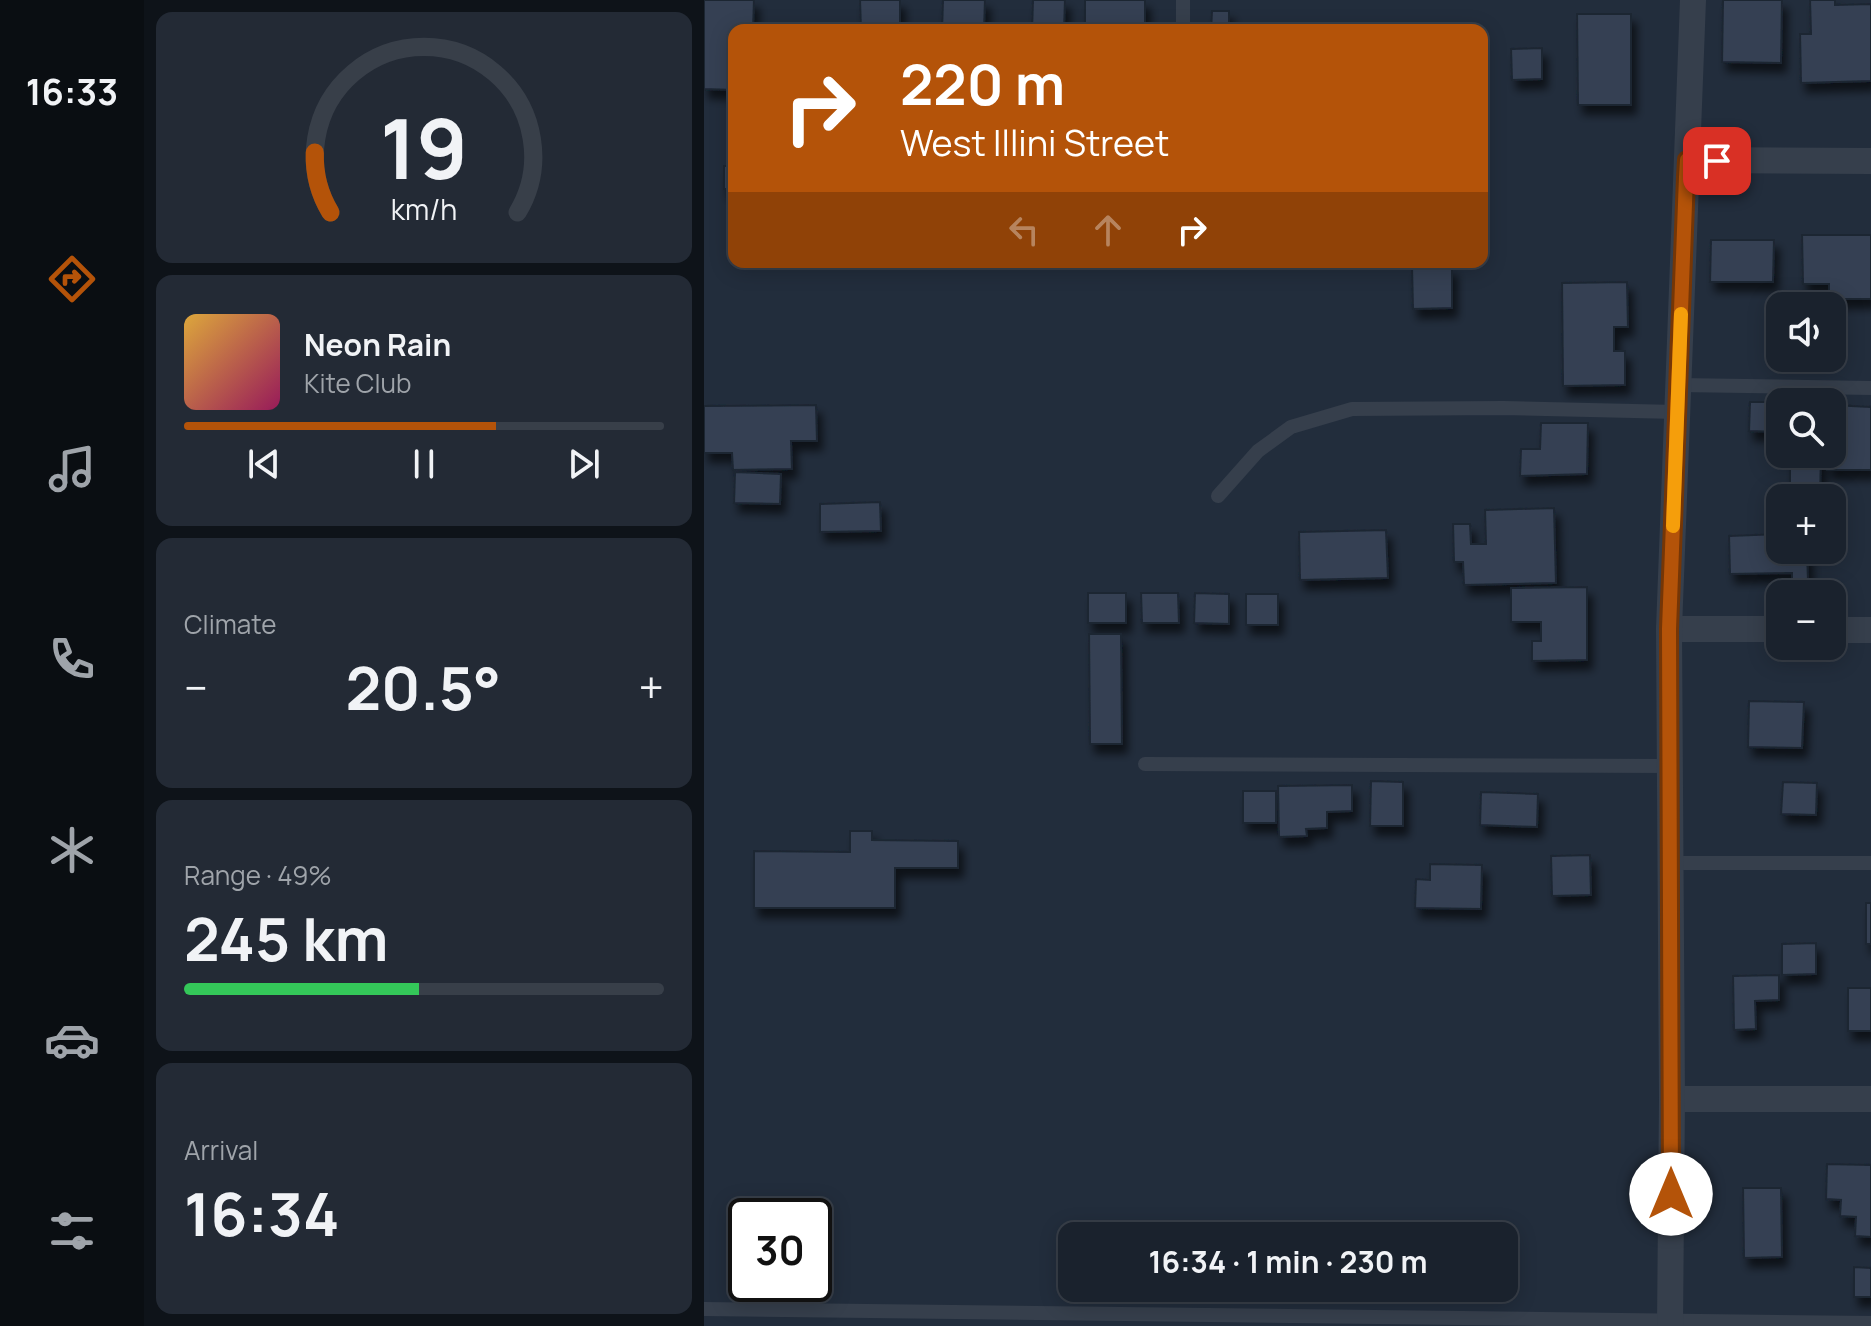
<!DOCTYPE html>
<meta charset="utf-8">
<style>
body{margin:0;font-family:Manrope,sans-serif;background:#232a35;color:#f1f3f6;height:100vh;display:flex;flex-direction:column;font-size:30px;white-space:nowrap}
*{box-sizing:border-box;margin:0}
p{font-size:26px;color:#9fa4aa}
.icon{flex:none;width:44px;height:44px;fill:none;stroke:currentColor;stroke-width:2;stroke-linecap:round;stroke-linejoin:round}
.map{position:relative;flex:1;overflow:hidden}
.details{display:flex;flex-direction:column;gap:12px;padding:12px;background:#0e1319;width:560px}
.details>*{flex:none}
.hud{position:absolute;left:24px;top:24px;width:760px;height:244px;border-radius:16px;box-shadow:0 4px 20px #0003,0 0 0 2px #383f49;background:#b45309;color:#fff;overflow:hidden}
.fabs{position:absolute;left:1062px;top:292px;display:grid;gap:16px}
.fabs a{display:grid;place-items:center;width:80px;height:80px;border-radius:16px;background:#1a222d;box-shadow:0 4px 20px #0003,0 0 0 2px #383f49;font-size:40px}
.speed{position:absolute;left:24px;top:1198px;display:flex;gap:16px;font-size:40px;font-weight:700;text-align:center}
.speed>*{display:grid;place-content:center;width:104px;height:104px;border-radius:50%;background:#1a222d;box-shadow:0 4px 20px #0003,0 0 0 2px #383f49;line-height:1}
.speed .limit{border:4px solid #111;border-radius:12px;background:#fff;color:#111}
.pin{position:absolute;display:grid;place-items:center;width:68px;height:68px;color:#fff;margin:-34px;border-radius:16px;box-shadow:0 4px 12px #0006}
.me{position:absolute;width:88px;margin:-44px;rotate:0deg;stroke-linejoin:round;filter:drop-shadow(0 0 6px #0008)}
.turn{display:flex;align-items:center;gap:28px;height:168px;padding:0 40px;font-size:36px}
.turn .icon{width:104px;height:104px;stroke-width:2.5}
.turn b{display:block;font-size:56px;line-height:68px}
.lanes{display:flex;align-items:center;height:76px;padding:0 40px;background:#0003;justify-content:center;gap:40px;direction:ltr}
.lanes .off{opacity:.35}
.big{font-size:60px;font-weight:700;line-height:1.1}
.details .card{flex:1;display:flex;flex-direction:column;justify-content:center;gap:12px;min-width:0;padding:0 28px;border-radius:16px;background:#232a35}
.details .dial{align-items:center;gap:0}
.dial svg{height:208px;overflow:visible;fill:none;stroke:#383f49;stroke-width:7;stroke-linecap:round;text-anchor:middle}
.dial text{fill:#f1f3f6;stroke:none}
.song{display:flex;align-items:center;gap:24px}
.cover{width:96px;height:96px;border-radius:12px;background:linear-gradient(135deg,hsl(40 70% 55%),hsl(330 70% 35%))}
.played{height:8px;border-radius:4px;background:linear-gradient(90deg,#b45309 65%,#383f49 65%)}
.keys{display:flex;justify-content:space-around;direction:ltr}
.heat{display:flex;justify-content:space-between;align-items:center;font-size:44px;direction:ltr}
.charge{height:12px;border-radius:6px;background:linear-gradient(90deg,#34c759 49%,#383f49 0)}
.trip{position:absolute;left:354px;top:1222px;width:460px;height:80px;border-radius:16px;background:#1a222d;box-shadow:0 4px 20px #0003,0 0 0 2px #383f49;font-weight:700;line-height:80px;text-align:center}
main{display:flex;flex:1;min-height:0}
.tabs{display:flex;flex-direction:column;width:144px;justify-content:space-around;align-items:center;background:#0a0e12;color:#9fa4aa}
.tabs .icon{width:56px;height:56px}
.tabs .active{color:#b45309}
.tabs b{font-size:36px;color:#f1f3f6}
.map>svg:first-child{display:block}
</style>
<main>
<nav class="tabs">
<b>16:33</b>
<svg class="icon active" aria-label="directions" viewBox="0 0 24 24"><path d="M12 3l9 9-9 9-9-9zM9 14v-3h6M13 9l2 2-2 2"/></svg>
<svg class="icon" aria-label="music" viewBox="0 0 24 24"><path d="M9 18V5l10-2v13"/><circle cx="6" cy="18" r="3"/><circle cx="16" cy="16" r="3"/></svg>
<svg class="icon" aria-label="phone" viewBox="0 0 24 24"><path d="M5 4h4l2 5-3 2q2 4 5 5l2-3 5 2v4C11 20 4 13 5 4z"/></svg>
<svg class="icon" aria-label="climate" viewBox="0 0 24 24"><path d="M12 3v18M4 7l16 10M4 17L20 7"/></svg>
<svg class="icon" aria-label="car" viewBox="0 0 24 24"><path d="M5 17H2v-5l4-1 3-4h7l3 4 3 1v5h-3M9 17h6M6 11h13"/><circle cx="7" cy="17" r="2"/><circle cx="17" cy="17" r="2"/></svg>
<svg class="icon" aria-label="filters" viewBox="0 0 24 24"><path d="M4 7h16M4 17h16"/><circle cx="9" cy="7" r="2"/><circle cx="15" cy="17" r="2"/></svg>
</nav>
<section class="details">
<div class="card dial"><svg viewBox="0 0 100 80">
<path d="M14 69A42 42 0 1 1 86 69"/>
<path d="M14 69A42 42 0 0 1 8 46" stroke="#b45309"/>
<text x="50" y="56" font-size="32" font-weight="700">19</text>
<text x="50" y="72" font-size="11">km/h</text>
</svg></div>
<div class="card">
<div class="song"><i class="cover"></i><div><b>Neon Rain</b><p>Kite Club</p></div></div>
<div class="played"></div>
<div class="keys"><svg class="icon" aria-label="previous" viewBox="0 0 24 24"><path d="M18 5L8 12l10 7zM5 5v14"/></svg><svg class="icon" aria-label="pause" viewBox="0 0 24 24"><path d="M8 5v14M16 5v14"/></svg><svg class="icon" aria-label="next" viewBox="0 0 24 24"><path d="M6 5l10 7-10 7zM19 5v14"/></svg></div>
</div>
<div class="card"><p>Climate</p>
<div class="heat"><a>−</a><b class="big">20.5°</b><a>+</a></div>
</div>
<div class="card"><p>Range · 49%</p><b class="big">245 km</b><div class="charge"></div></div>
<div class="card"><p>Arrival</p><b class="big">16:34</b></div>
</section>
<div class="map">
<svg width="1167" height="1326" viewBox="0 0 1167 1326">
<defs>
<filter id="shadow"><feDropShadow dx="5" dy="9" stdDeviation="4" flood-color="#0009"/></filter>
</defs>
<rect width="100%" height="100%" fill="#222d3c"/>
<g fill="#344052" stroke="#1d2633" stroke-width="2" filter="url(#shadow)">
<path d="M 0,0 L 50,0 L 49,30 L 30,30 L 30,90 L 0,89 Z"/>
<path d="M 156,0 L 196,0 L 196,30 L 157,30 Z"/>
<path d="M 239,0 L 281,0 L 280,30 L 238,30 Z"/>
<path d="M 329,0 L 361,0 L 360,30 L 328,30 Z"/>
<rect x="381" y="0" width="60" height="30"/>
<path d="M 1019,0 L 1078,0 L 1077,63 L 1018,62 Z"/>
<path d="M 1106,0 L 1131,0 L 1131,5 L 1167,4 L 1167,81 L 1097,83 L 1096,34 L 1107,34 Z"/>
<path d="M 508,11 L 525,11 L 525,25 L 554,25 L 554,30 L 507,30 Z"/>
<path d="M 873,14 L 927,14 L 927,105 L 874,105 Z"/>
<path d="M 838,48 L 838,79 L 808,80 L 807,49 Z"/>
<rect x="20" y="166" width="10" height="23"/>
<path d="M 1098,235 L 1167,235 L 1167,299 L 1125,299 L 1125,284 L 1099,284 Z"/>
<path d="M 1007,240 L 1070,240 L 1069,282 L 1006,282 Z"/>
<path d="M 748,267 L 748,308 L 709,309 L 708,268 Z"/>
<path d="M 923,282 L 924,327 L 910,327 L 910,351 L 921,351 L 921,385 L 859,386 L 858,283 Z"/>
<path d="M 1046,402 L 1076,402 L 1076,432 L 1045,431 Z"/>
<path d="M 112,405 L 113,441 L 87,441 L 88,469 L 29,470 L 28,453 L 0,453 L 0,406 Z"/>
<path d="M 1128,405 L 1167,407 L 1167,470 L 1123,470 L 1123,454 L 1128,454 Z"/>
<path d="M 837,423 L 884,423 L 883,474 L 816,476 L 817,449 L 836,449 Z"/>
<path d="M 1086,454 L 1117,454 L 1116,498 L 1086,498 Z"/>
<path d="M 31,472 L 77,474 L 76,504 L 30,503 Z"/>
<path d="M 176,502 L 177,531 L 116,532 L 116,504 Z"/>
<path d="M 850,508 L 852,583 L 760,585 L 759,562 L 750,562 L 749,524 L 766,524 L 767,544 L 782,544 L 781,510 Z"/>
<path d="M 682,530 L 684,578 L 596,580 L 595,532 Z"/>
<path d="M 1075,534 L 1076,552 L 1103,551 L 1104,580 L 1088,580 L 1088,573 L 1026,574 L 1025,536 Z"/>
<path d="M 883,587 L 883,660 L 828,661 L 828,641 L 837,641 L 837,622 L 807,622 L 807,588 Z"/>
<rect x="384" y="593" width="38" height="30"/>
<path d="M 437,593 L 474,593 L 475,623 L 438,623 Z"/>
<path d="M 491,593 L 525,594 L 525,624 L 490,623 Z"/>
<rect x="542" y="594" width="32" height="31"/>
<path d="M 385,634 L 417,634 L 418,744 L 386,744 Z"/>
<path d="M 1045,701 L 1100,702 L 1098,748 L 1044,747 Z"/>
<path d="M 667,781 L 699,782 L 699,826 L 666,826 Z"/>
<path d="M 1079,782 L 1113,783 L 1112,815 L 1077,814 Z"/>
<path d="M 648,785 L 648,811 L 623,812 L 623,828 L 602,829 L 603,836 L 575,837 L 574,786 Z"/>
<rect x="539" y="791" width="33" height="32"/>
<path d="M 777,792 L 834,794 L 833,827 L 776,825 Z"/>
<path d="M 146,831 L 168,831 L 168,840 L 254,841 L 254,868 L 191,868 L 191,908 L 50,908 L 50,851 L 146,852 Z"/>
<path d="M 886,855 L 887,895 L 848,896 L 847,856 Z"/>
<path d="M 726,864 L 778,865 L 777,909 L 711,908 L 712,879 L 726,880 Z"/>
<rect x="1162" y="903" width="5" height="41"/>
<path d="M 1112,943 L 1112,974 L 1078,975 L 1078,944 Z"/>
<path d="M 1075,975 L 1075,1000 L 1051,1001 L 1052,1029 L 1030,1030 L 1029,976 Z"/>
<rect x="1144" y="988" width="23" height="43"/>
<path d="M 1123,1164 L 1167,1165 L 1167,1237 L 1151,1236 L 1152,1217 L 1136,1216 L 1137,1200 L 1122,1199 Z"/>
<path d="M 1039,1188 L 1077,1188 L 1078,1257 L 1040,1258 Z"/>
<path d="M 1150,1267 L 1167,1268 L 1167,1297 L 1150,1297 Z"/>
</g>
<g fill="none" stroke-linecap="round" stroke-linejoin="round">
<g stroke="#363f4c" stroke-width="14">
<path d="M 479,0 L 479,30"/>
<path d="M 974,385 L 1167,388"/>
<path d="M 514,496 L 554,451 L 587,427 L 648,409 L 799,408 L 973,412"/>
<path d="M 441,764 L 966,766"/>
<path d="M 966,863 L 1167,863"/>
<path d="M 0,1309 L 1167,1323"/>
</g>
<g stroke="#363f4c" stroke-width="26">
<path d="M 983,160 L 1167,161"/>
<path d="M 965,629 L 1076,629"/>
<path d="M 1128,630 L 1167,630"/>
<path d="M 968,1099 L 1167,1099"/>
<path d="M 966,1326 L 968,1099 L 965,629 L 989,0"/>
</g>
</g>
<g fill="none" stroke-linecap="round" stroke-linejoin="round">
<g stroke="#753606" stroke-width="20">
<path id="route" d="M 967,1194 L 965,629 L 982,177 L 983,160 L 1013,161"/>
</g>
<use href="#route" stroke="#b45309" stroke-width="14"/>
<path stroke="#f59e0b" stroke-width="14" d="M 969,526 L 977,314"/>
</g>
</svg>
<div class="fabs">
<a><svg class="icon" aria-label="sound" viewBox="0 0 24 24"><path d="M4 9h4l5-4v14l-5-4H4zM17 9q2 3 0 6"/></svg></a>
<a><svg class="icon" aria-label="search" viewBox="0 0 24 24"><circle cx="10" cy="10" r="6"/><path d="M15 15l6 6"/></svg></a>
<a>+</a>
<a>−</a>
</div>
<div class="speed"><div class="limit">30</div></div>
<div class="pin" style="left:1013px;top:161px;background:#d93025"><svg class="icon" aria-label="arrive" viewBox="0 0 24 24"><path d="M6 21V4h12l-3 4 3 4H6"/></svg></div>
<svg class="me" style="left:967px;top:1194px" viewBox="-20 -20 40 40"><circle r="19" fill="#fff"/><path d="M0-13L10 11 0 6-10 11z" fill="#b45309"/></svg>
<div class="trip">16:34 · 1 min · 230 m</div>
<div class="hud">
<div class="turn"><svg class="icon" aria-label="right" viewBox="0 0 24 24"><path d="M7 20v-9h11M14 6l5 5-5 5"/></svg><div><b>220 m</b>West Illini Street</div></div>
<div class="lanes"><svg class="icon off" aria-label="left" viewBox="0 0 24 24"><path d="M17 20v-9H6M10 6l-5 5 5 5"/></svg><svg class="icon off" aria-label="ahead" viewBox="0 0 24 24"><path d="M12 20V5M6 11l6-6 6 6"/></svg><svg class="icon" aria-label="right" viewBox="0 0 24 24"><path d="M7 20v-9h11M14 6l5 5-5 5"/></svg></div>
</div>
</div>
</main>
